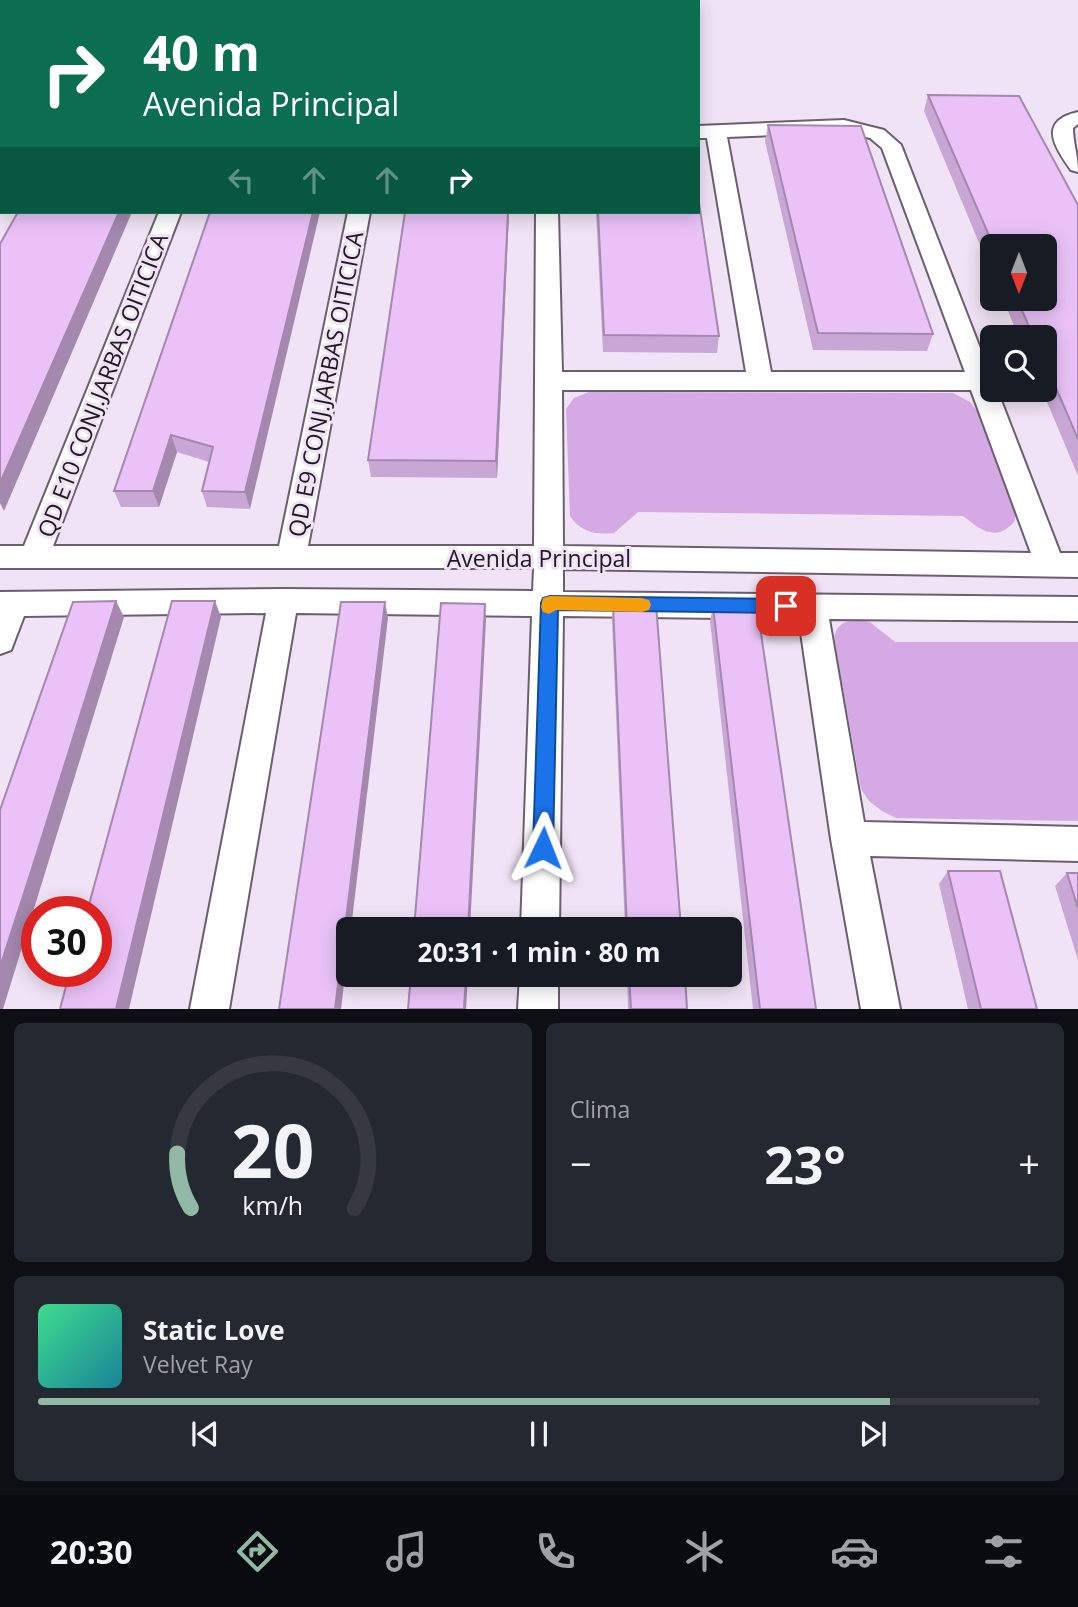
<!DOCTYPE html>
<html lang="pt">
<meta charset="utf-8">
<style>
body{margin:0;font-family:"Open Sans",sans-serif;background:#242831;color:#f1f3f6;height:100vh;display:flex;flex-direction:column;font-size:26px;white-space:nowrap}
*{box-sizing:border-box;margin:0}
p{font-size:23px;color:#9ea1a6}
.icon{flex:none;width:38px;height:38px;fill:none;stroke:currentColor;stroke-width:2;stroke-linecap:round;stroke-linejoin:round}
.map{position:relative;height:1009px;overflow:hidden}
.side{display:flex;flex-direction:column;gap:14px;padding:14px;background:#0d0f14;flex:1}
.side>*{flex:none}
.banner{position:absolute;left:0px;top:0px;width:700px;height:214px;box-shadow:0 4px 18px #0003;background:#0b6e4f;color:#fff;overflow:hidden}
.needle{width:46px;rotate:180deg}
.controls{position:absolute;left:980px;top:234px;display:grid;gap:14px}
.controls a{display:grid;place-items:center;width:77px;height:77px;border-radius:10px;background:#171b24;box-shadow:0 4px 18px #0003;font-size:35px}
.speed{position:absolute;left:21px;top:896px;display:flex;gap:14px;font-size:35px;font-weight:700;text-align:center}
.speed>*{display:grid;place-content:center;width:91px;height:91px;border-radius:50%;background:#171b24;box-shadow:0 4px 18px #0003;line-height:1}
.speed .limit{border:10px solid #d22;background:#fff;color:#111}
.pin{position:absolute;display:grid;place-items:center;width:60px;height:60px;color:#fff;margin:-30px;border-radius:14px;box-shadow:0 4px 10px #0006}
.me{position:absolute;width:77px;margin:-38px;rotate:2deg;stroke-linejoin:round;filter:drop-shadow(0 0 5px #0008)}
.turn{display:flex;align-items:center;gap:24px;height:147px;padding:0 28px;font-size:32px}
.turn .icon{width:91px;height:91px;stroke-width:2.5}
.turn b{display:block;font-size:49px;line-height:60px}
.lanes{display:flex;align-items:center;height:66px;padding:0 28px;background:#0003;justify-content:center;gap:35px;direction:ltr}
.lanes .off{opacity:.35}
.big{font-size:52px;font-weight:700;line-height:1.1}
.side .tile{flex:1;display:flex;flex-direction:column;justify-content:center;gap:10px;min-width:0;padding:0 24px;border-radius:10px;background:#242831}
.side .dial{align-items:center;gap:0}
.dial svg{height:182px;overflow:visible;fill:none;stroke:#363941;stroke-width:7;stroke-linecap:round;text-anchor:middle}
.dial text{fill:#f1f3f6;stroke:none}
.song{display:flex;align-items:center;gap:21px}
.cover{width:84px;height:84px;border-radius:10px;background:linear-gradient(135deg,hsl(150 70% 55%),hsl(190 70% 35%))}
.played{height:7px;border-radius:4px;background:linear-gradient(90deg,#91b8a5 85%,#363941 85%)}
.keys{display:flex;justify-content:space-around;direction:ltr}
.heat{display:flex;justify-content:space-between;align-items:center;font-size:38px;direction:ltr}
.side .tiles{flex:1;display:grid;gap:14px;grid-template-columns:1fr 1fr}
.tile:last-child{grid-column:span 2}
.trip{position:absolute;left:336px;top:917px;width:406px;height:70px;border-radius:10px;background:#171b24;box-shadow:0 4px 18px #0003;font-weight:700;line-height:70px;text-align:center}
.dock{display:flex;height:112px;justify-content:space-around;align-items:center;background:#090b0e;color:#9ea1a6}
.dock .icon{width:49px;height:49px}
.dock .selected{color:#91b8a5}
.dock b{font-size:32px;color:#f1f3f6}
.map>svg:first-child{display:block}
</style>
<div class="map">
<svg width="1078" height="1009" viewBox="0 0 1078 1009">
<rect width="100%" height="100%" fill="#f0e3f5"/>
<g fill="#d5a9e4">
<path d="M 589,392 L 953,393 L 970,402 L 980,415 L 1016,515 L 1014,522 C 995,543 980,529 963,516 L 638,512 L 614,533 C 596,535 580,532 570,516 L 566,409 L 574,398 Z"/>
<path d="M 861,620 L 870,622 L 895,642 L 1078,642 L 1078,821 L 896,818 L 882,811 L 869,801 L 861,789 L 834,639 C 836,623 847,620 861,620 Z"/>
</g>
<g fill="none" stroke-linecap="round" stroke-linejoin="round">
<g stroke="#6b5f6f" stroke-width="4">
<g id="minor">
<path d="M 1078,112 L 1078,124 L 1073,128 C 1073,143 1078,155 1078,172 L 1071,170 C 1054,146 1038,121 1078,112 Z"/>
<path d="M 844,120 L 884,130 L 901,145 L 992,379 L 992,390 L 997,390 L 1060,553 L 1078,553 L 1078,577 L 563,569 L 563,592 L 1078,597 L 1078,621 L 829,619 L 864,822 L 1078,827 L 1078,861 L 870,856 L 900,1009 L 861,1009 L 831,839 L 799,619 L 563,616 L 559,929 L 521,929 L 532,616 L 296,613 L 229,1009 L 190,1009 L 266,613 L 24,616 L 11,650 L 0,654 L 0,592 L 283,589 L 533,591 L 534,568 L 0,568 L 0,546 L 24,546 L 159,212 L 181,212 L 53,546 L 279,546 L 348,212 L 370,212 L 308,546 L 534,546 L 536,212 L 558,212 L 562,372 L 746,372 L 707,138 L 698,138 L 698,126 ZM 844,132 L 870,138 L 882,148 L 965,372 L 771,372 L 727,137 ZM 562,390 L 971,390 L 1031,553 L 563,546 Z"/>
<path d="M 0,179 L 2,179 L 0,193 Z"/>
<path d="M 520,975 L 558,975 L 558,1009 L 518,1009 Z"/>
</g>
</g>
<use href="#minor" fill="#fff" fill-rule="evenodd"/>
</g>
<g fill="#c9a7d5">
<path d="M 928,95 L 1078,205 L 1078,476 L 1042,390 L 1045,390 L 1045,338 L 1019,338 L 1003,299 L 1045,299 L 1045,247 L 992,247 L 992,274 L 924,111 Z"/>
<path d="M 768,125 L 933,334 L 927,351 L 813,350 L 765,141 Z"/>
<path d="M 210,212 L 250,509 L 207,507 L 202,491 L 209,462 L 177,452 L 159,507 L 121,507 L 114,491 Z"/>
<path d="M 509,212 L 497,478 L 371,477 L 368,460 Z"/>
<path d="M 596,212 L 698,212 L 719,336 L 717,353 L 603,352 Z"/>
<path d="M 613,604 L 681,929 L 625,929 L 612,620 Z"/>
<path d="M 713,606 L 816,1009 L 753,1009 L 710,621 Z"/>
<path d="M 948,871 L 1037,1009 L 968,1009 L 939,884 Z"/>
<path d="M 1067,873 L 1078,873 L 1078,960 L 1055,886 Z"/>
<path d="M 627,975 L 685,975 L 687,1009 L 628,1009 Z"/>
</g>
<g fill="#a488ae">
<path d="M 119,212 L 132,212 L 4,511 L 0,503 L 0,483 Z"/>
<path d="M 313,212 L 320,212 L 250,509 L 245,492 Z"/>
<path d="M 508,212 L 509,212 L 497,478 L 496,461 Z"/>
<path d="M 171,435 L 177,452 L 159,507 L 153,491 Z"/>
<path d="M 116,601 L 124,617 L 3,1009 L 0,1009 L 0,967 Z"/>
<path d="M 215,601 L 221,617 L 129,1009 L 116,1009 Z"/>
<path d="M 385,602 L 388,618 L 351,929 L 348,929 L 348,951 L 341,1009 L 335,1009 Z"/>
<path d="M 485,604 L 486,620 L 470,929 L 468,929 Z"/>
<path d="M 466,975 L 468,975 L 466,1009 L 464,1009 Z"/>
</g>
<g fill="#eac2f8" stroke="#a488ae" stroke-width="2">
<path d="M 928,95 L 1019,96 L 1078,205 L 1078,439 L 1045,362 L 1045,338 L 1034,338 L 1017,299 L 1045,299 L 1045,247 L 994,247 Z"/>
<path d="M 768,125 L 861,126 L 933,334 L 818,333 Z"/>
<path d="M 698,196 L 719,336 L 604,335 L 598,212 L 698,212 Z"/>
<path d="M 18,212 L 119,212 L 0,483 L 0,244 Z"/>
<path d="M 210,212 L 313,212 L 245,492 L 202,491 L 213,447 L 171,435 L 153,491 L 114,491 Z"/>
<path d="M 405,212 L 508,212 L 496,461 L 368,460 Z"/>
<path d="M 116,601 L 35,859 L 0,967 L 0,810 L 73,602 Z"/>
<path d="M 172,601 L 215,601 L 116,1009 L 60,1009 L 70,971 L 96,971 L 96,912 L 87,912 Z"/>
<path d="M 341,602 L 385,602 L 335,1009 L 279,1009 Z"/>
<path d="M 441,603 L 485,604 L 468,929 L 414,929 Z"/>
<path d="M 613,604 L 656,604 L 681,929 L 627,929 Z"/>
<path d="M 713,606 L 757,606 L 816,1009 L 760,1009 Z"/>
<path d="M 948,871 L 1000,871 L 1037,1009 L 981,1009 Z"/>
<path d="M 1067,873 L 1078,873 L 1078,908 Z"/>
<path d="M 411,975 L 466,975 L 464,1009 L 408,1009 Z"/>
<path d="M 629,975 L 685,975 L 687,1009 L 631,1009 Z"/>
</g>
<path fill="#1a73e8" stroke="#114b97" stroke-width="2" d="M 550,596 L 786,599 L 792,601 L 795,606 L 792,611 L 786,613 L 558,610 L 553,848 L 550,855 L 543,858 L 536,855 L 533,848 L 541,603 L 543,598 Z"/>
<path fill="#f59e0b" d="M 550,596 L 642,598 L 649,600 L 651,605 L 649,610 L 642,612 L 556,610 L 549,614 L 543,612 L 541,607 L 543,598 Z"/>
<g text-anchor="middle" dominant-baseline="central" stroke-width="6" stroke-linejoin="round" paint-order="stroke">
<g font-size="23" fill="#1f1a20" stroke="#f0e3f5">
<text transform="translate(325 384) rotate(-79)">QD E9 CONJ.JARBAS OITICICA</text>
<text transform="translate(102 385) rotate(-69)">QD E10 CONJ.JARBAS OITICICA</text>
<text x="539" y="558">Avenida Principal</text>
</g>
</g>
</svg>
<div class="controls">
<a><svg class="needle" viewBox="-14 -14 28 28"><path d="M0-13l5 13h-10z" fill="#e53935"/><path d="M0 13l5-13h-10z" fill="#9ea1a6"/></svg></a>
<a><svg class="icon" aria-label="search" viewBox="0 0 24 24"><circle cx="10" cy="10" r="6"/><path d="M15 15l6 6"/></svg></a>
</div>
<div class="speed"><div class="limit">30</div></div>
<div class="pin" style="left:786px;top:606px;background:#d93025"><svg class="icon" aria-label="arrive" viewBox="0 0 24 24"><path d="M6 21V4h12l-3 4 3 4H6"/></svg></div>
<svg class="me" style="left:543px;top:848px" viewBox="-20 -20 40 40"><path d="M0-17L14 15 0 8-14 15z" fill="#1a73e8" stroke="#fff" stroke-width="4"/></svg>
<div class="trip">20:31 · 1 min · 80 m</div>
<div class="banner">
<div class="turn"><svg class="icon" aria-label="right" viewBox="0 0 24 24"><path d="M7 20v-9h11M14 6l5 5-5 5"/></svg><div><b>40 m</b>Avenida Principal</div></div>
<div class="lanes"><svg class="icon off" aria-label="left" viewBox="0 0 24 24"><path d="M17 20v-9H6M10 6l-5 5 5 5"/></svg><svg class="icon off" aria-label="ahead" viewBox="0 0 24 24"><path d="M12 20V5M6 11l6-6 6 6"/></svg><svg class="icon off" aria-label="ahead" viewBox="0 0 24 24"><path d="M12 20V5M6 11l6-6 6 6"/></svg><svg class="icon" aria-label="right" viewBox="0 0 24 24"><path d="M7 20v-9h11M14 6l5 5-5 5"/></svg></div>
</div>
</div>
<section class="side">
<div class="tiles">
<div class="tile dial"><svg viewBox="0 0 100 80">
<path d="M14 69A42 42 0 1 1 86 69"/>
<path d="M14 69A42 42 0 0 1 8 45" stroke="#91b8a5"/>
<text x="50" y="56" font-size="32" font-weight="700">20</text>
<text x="50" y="72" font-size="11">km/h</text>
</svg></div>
<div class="tile"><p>Clima</p>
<div class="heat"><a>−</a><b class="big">23°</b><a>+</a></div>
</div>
<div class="tile">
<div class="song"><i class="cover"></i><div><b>Static Love</b><p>Velvet Ray</p></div></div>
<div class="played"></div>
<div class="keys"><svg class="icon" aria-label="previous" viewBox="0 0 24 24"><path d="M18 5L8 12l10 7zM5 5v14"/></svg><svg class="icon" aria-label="pause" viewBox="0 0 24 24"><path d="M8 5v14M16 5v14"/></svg><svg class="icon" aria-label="next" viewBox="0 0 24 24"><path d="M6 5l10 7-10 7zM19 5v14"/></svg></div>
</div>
</div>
</section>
<nav class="dock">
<b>20:30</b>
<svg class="icon selected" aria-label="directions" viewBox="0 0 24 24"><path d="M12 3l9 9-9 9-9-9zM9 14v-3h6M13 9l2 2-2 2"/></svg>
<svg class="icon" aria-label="music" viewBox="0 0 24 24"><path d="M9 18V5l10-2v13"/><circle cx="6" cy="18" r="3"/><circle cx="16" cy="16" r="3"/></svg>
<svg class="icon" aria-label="phone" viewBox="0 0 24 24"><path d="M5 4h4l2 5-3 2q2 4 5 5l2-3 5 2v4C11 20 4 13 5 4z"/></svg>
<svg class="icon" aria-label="climate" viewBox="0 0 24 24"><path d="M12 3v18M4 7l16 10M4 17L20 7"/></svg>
<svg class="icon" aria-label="car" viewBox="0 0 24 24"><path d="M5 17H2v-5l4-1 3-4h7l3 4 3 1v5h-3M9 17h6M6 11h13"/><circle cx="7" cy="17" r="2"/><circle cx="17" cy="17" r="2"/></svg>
<svg class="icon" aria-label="filters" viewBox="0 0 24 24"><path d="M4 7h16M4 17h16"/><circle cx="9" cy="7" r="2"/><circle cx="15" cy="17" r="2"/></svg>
</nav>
